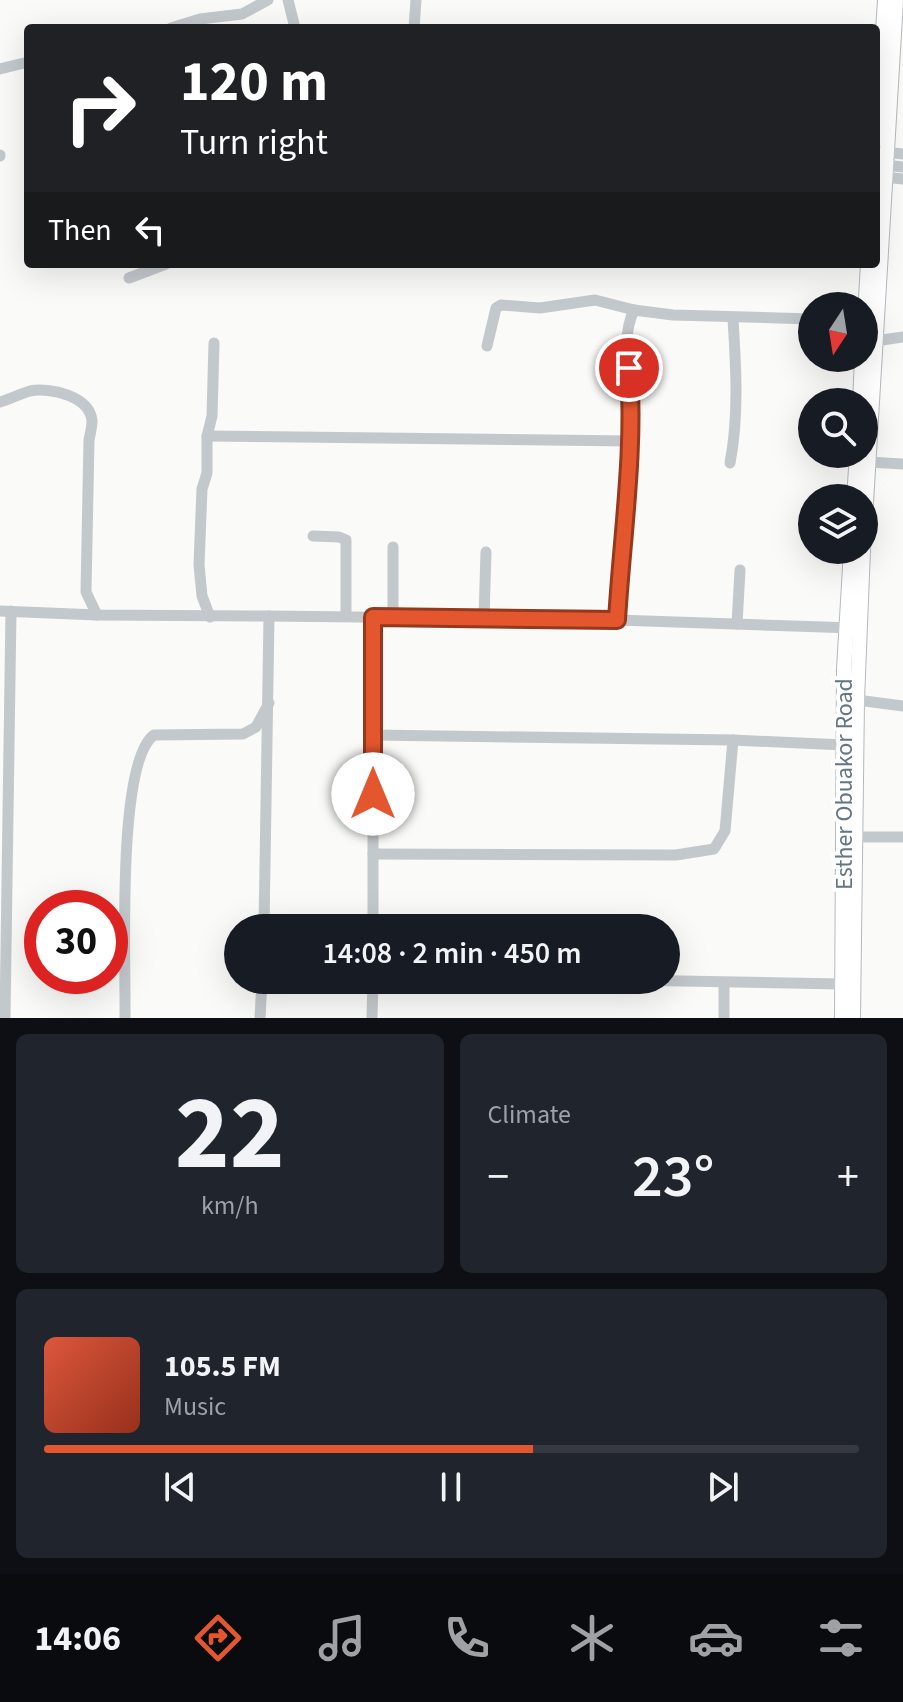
<!DOCTYPE html>
<meta charset="utf-8">
<style>
body{margin:0;font-family:"Source Sans 3",sans-serif;background:#20242c;color:#f1f3f6;height:100vh;display:flex;flex-direction:column;font-size:30px;white-space:nowrap}
*{box-sizing:border-box;margin:0}
p{font-size:26px;color:#9ea1a6}
.icon{flex:none;width:44px;height:44px;fill:none;stroke:currentColor;stroke-width:2;stroke-linecap:round;stroke-linejoin:round}
.map{position:relative;height:1018px;overflow:hidden}
.panel{display:flex;flex-direction:column;gap:16px;padding:16px;background:#0d0f14;flex:1}
.panel>*{flex:none}
.guide{position:absolute;left:24px;top:24px;width:856px;height:244px;border-radius:8px;box-shadow:0 8px 32px #0002;background:#202124;color:#fff;overflow:hidden}
.needle{width:52px;rotate:192deg}
.controls{position:absolute;left:798px;top:292px;display:grid;gap:16px}
.controls a{display:grid;place-items:center;width:80px;height:80px;border-radius:50%;background:#171b24;box-shadow:0 8px 32px #0002;font-size:40px}
.speed{position:absolute;left:24px;top:890px;display:flex;gap:16px;font-size:40px;font-weight:700;text-align:center}
.speed>*{display:grid;place-content:center;width:104px;height:104px;border-radius:50%;background:#171b24;box-shadow:0 8px 32px #0002;line-height:1}
.speed .limit{border:12px solid #d22;background:#fff;color:#111}
.pin{position:absolute;display:grid;place-items:center;width:68px;height:68px;color:#fff;margin:-34px;border:4px solid #fff;border-radius:50%;box-shadow:0 2px 8px #0007}
.me{position:absolute;width:88px;margin:-44px;rotate:0deg;stroke-linejoin:round;filter:drop-shadow(0 0 6px #0008)}
.turn{display:flex;align-items:center;gap:28px;height:168px;padding:0 24px;font-size:36px}
.turn .icon{width:104px;height:104px;stroke-width:2.5}
.turn b{display:block;font-size:56px;line-height:68px}
.then{display:flex;align-items:center;height:76px;padding:0 24px;background:#0003;gap:16px;font-size:30px}
.big{font-size:60px;font-weight:600;line-height:1.1}
.panel .widget{flex:1;display:flex;flex-direction:column;justify-content:center;gap:12px;min-width:0;padding:0 28px;border-radius:12px;background:#20242c}
.panel .dial{align-items:center;gap:0}
.dial b{font-size:104px;line-height:1}
.song{display:flex;align-items:center;gap:24px}
.cover{width:96px;height:96px;border-radius:12px;background:linear-gradient(135deg,hsl(10 70% 55%),hsl(10 70% 35%))}
.played{height:8px;border-radius:4px;background:linear-gradient(90deg,#e4572e 60%,#363941 60%)}
.keys{display:flex;justify-content:space-around;direction:ltr}
.heat{display:flex;justify-content:space-between;align-items:center;font-size:44px;direction:ltr}
.panel .tiles{flex:1;display:grid;gap:16px;grid-template-columns:1fr 1fr}
.widget:last-child{grid-column:span 2}
.trip{position:absolute;left:224px;top:914px;width:456px;height:80px;border-radius:40px;background:#171b24;box-shadow:0 8px 32px #0002;font-weight:600;line-height:80px;text-align:center}
.tab-bar{display:flex;height:128px;justify-content:space-around;align-items:center;background:#090b0e;color:#9ea1a6}
.tab-bar .icon{width:56px;height:56px}
.tab-bar .selected{color:#e4572e}
.tab-bar b{font-size:36px;color:#f1f3f6}
.map>svg:first-child{display:block}
</style>
<div class="map">
<svg width="903" height="1018" viewBox="0 0 903 1018">
<rect width="100%" height="100%" fill="#fafaf8"/>
<g fill="none" stroke-linecap="round" stroke-linejoin="round">
<g stroke="#b3babf" stroke-width="16">
<g id="secondary">
<path d="M 876,140 L 885,0"/>
<path d="M 864,331 L 868,264"/>
<path d="M 860,402 L 862,358"/>
<path d="M 854,498 L 857,454"/>
<path d="M 864,536 L 896,0"/>
<path d="M 842,1018 L 844,669 L 851,550"/>
<path d="M 853,1018 L 857,700 L 863,550"/>
</g>
</g>
<g stroke="#c3c8cc" stroke-width="11">
<path d="M 288,0 L 295,28"/>
<path d="M 171,28 L 200,19 L 242,14 L 268,0"/>
<path d="M 414,28 L 416,0"/>
<path d="M 0,69 L 28,62"/>
<path d="M 876,151 L 903,154"/>
<path d="M 0,155 L 0,156"/>
<path d="M 876,164 L 903,167"/>
<path d="M 876,176 L 903,179"/>
<path d="M 129,278 L 166,264"/>
<path d="M 875,341 L 903,337"/>
<path d="M 487,346 L 496,308 L 501,305 L 540,308 L 595,300 L 634,310 L 673,315 L 812,319"/>
<path d="M 0,402 C 10,399 20,394 30,391 C 50,387 90,396 92,421 C 92,427 90,435 89,440 L 86,592 L 97,615"/>
<path d="M 207,436 L 630,441"/>
<path d="M 868,462 L 903,464"/>
<path d="M 730,463 C 739,416 736,367 733,319"/>
<path d="M 313,536 L 339,537 L 346,540 L 346,616"/>
<path d="M 393,547 L 393,617"/>
<path d="M 0,611 L 97,615 L 269,616 L 617,620 L 854,628"/>
<path d="M 210,617 L 202,596 L 199,565 L 202,489 L 207,473 L 207,436 L 212,416 L 214,343"/>
<path d="M 484,618 L 486,552"/>
<path d="M 617,620 C 621,550 629,482 631,413 C 632,380 619,341 634,310"/>
<path d="M 737,624 L 740,570"/>
<path d="M 857,700 L 903,706"/>
<path d="M 373,735 L 733,740 L 844,745"/>
<path d="M 856,837 L 903,837"/>
<path d="M 373,854 L 676,855 L 714,849 L 725,831 L 733,740"/>
<path d="M 264,928 L 269,616"/>
<path d="M 373,928 L 373,617"/>
<path d="M 627,980 L 842,984"/>
<path d="M 5,1018 L 11,611"/>
<path d="M 125,1018 C 126,967 116,762 154,735 L 243,734 L 256,727 L 269,703"/>
<path d="M 260,1018 L 262,980"/>
<path d="M 372,1018 L 373,980"/>
<path d="M 724,1018 L 724,983"/>
</g>
<use href="#secondary" stroke="#fff" stroke-width="14"/>
</g>
<g fill="none" stroke-linecap="round" stroke-linejoin="round">
<g stroke="#94391e" stroke-width="20">
<path id="route" d="M 373,794 L 373,617 L 617,620 C 622,536 635,453 629,368"/>
</g>
<use href="#route" stroke="#e4572e" stroke-width="14"/>
</g>
<g text-anchor="middle" dominant-baseline="central" stroke-width="8" stroke-linejoin="round" paint-order="stroke">
<g font-size="24" fill="#657683" stroke="#fff">
<text transform="translate(844 784) rotate(-90)">Esther Obuakor Road</text>
</g>
</g>
</svg>
<div class="controls">
<a><svg class="needle" viewBox="-14 -14 28 28"><path d="M0-13l5 13h-10z" fill="#e53935"/><path d="M0 13l5-13h-10z" fill="#9ea1a6"/></svg></a>
<a><svg class="icon" aria-label="search" viewBox="0 0 24 24"><circle cx="10" cy="10" r="6"/><path d="M15 15l6 6"/></svg></a>
<a><svg class="icon" aria-label="layers" viewBox="0 0 24 24"><path d="M12 4l9 5-9 5-9-5zM3 14l9 5 9-5"/></svg></a>
</div>
<div class="speed"><div class="limit">30</div></div>
<div class="pin" style="left:629px;top:368px;background:#d93025"><svg class="icon" aria-label="arrive" viewBox="0 0 24 24"><path d="M6 21V4h12l-3 4 3 4H6"/></svg></div>
<svg class="me" style="left:373px;top:794px" viewBox="-20 -20 40 40"><circle r="19" fill="#fff"/><path d="M0-13L10 11 0 6-10 11z" fill="#e4572e"/></svg>
<div class="trip">14:08 · 2 min · 450 m</div>
<div class="guide">
<div class="turn"><svg class="icon" aria-label="right" viewBox="0 0 24 24"><path d="M7 20v-9h11M14 6l5 5-5 5"/></svg><div><b>120 m</b>Turn right</div></div>
<div class="then">Then<svg class="icon" aria-label="left" viewBox="0 0 24 24"><path d="M17 20v-9H6M10 6l-5 5 5 5"/></svg></div>
</div>
</div>
<section class="panel">
<div class="tiles">
<div class="widget dial"><b>22</b><p>km/h</p></div>
<div class="widget"><p>Climate</p>
<div class="heat"><a>−</a><b class="big">23°</b><a>+</a></div>
</div>
<div class="widget">
<div class="song"><i class="cover"></i><div><b>105.5 FM</b><p>Music</p></div></div>
<div class="played"></div>
<div class="keys"><svg class="icon" aria-label="previous" viewBox="0 0 24 24"><path d="M18 5L8 12l10 7zM5 5v14"/></svg><svg class="icon" aria-label="pause" viewBox="0 0 24 24"><path d="M8 5v14M16 5v14"/></svg><svg class="icon" aria-label="next" viewBox="0 0 24 24"><path d="M6 5l10 7-10 7zM19 5v14"/></svg></div>
</div>
</div>
</section>
<nav class="tab-bar">
<b>14:06</b>
<svg class="icon selected" aria-label="directions" viewBox="0 0 24 24"><path d="M12 3l9 9-9 9-9-9zM9 14v-3h6M13 9l2 2-2 2"/></svg>
<svg class="icon" aria-label="music" viewBox="0 0 24 24"><path d="M9 18V5l10-2v13"/><circle cx="6" cy="18" r="3"/><circle cx="16" cy="16" r="3"/></svg>
<svg class="icon" aria-label="phone" viewBox="0 0 24 24"><path d="M5 4h4l2 5-3 2q2 4 5 5l2-3 5 2v4C11 20 4 13 5 4z"/></svg>
<svg class="icon" aria-label="climate" viewBox="0 0 24 24"><path d="M12 3v18M4 7l16 10M4 17L20 7"/></svg>
<svg class="icon" aria-label="car" viewBox="0 0 24 24"><path d="M5 17H2v-5l4-1 3-4h7l3 4 3 1v5h-3M9 17h6M6 11h13"/><circle cx="7" cy="17" r="2"/><circle cx="17" cy="17" r="2"/></svg>
<svg class="icon" aria-label="filters" viewBox="0 0 24 24"><path d="M4 7h16M4 17h16"/><circle cx="9" cy="7" r="2"/><circle cx="15" cy="17" r="2"/></svg>
</nav>
